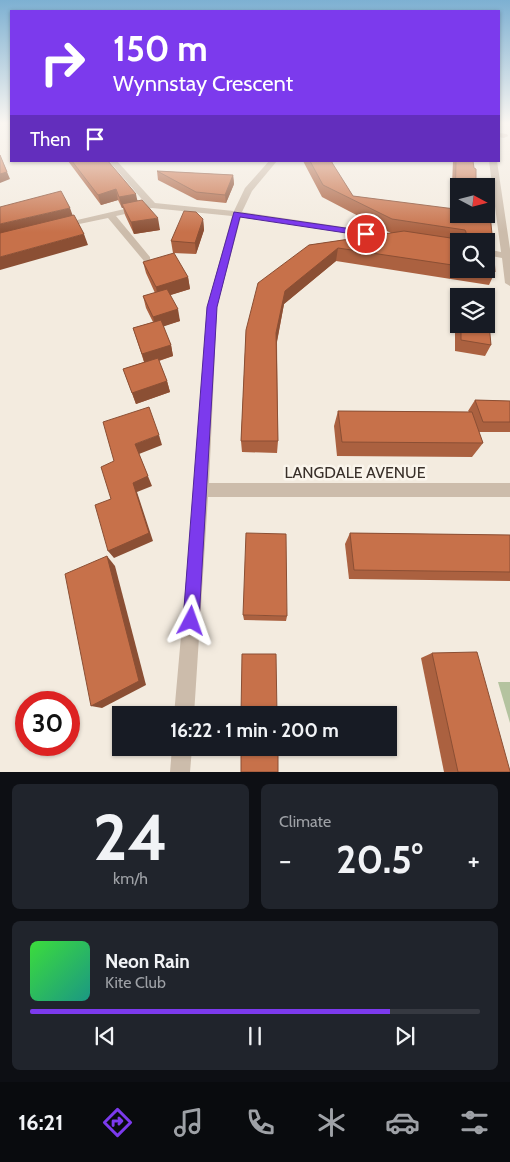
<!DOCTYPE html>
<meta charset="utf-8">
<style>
body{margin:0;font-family:Cabin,sans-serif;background:#20242c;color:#f1f3f6;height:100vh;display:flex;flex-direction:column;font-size:19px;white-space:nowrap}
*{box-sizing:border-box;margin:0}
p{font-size:16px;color:#9ea1a6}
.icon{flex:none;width:28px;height:28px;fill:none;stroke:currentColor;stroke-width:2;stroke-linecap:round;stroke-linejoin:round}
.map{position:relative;height:772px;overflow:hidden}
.panel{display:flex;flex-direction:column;gap:12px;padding:12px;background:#0d0f14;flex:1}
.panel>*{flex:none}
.hud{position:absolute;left:10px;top:10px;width:490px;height:152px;border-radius:0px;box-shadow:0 1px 4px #0004;background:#7c3aed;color:#fff;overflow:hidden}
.needle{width:32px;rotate:97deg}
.fabs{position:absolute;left:450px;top:178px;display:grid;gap:10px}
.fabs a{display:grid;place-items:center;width:45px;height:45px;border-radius:0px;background:#171b24;box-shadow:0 1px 4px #0004;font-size:25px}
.speed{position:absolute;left:15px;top:691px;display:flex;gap:10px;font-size:25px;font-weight:700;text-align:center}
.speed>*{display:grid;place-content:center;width:65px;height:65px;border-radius:50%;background:#171b24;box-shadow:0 1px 4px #0004;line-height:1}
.speed .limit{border:8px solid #d22;background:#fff;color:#111}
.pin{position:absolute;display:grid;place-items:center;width:42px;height:42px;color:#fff;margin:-21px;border:2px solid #fff;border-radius:50%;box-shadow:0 1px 5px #0007}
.me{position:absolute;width:55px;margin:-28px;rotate:4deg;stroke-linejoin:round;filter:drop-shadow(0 0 4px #0008)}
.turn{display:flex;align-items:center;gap:18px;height:105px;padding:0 20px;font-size:22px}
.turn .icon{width:65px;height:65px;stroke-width:2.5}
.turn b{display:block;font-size:35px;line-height:42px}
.then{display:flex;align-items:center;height:48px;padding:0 20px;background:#0003;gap:10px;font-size:19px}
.big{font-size:38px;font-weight:700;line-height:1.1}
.panel .tile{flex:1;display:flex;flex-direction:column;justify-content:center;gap:8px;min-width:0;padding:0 18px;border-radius:8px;background:#20242c}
.panel .dial{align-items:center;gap:0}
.dial b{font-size:65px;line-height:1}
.song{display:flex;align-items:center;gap:15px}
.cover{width:60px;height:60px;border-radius:8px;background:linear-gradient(135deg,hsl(120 70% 55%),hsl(170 70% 35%))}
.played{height:5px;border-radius:2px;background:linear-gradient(90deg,#7c3aed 80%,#363941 80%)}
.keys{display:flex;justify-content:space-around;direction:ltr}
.heat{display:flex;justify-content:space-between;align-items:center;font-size:28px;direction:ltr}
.panel .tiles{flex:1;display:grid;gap:12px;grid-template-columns:1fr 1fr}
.tile:last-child{grid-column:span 2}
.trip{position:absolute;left:112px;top:706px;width:285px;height:50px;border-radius:0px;background:#171b24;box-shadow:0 1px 4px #0004;font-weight:700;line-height:50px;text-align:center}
.tab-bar{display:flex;height:80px;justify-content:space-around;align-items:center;background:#090b0e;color:#9ea1a6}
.tab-bar .icon{width:35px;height:35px}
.tab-bar .on{color:#7c3aed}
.tab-bar b{font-size:22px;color:#f1f3f6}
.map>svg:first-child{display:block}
</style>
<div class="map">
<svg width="510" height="772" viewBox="0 0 510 772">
<rect width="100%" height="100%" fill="#f3ebdf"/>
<path fill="#b4c39f" d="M 498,682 L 510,682 L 510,723 Z"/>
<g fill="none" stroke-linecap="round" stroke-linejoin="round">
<g fill="#ccbcab" fill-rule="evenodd">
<path d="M 499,133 L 507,134 L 508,136 L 504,138 L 499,137 Z"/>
<path d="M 109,161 L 117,161 L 155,203 L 234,211 L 245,188 L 269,161 L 277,161 L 252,191 L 242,212 L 391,234 L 396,237 L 391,240 L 241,217 L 217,307 L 209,483 L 510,483 L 510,497 L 208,497 L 194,715 L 174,715 L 194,490 L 207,307 L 232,216 L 152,208 L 116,216 L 150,257 L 150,261 L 144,261 L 108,218 L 60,228 L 60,224 L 146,204 Z"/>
<path d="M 489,161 L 497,161 L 510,249 L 510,286 L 505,283 L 502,258 L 486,255 L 486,249 L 501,252 Z"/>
<path d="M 172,748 L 192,748 L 190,772 L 170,772 Z"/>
</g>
</g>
<g fill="#ab6140" fill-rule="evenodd">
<path d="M 68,161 L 108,161 L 160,230 L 134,234 L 125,215 L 123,208 L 122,208 L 118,200 L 101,205 Z"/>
<path d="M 303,161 L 334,161 L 332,163 L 353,196 L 451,209 L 453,161 L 473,161 L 459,186 L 490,242 L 495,272 L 489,285 L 336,261 L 284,304 L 277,342 L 278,441 L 277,453 L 242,452 L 241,441 L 246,330 L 309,245 L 391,233 L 389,232 L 322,197 ZM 459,241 L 486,269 L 459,269 Z"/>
<path d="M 157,171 L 233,175 L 234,184 L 226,203 L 197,200 L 158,180 Z"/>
<path d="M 203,219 L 204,230 L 196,254 L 173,253 L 171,241 Z"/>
<path d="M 143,262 L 188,277 L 190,289 L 170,295 L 180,321 L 163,326 L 171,345 L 173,356 L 159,361 L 167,381 L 170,392 L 136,404 L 123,369 L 144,362 L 133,328 L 153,322 L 146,308 L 143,296 L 155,293 L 146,273 Z"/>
<path d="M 459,312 L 459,324 L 486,324 L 491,345 L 485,356 L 455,351 L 455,320 Z"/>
<path d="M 475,400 L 510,401 L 510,432 L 479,432 L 483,443 L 472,457 L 337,456 L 334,426 L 338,411 L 469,412 L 468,411 Z"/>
<path d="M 350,533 L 510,535 L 510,581 L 349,579 L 345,544 Z"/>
<path d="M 243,615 L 287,616 L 286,621 L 244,620 Z"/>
<path d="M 432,653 L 510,772 L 444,772 L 421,658 Z"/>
</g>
<g fill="#8b4f34">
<path d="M 0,155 L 10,179 L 0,183 Z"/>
<path d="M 233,175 L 234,184 L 226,203 L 225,195 Z"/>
<path d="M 116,189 L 118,200 L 101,205 L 98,195 Z"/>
<path d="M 136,194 L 138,204 L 122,204 L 123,208 L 122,208 L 119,197 Z"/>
<path d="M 70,208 L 74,219 L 0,237 L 0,224 Z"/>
<path d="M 158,218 L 160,230 L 134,234 L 131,222 Z"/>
<path d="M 203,219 L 204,230 L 196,254 L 195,243 Z"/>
<path d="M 84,234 L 88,245 L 0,270 L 0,257 Z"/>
<path d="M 338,248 L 336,261 L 284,304 L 276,346 L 276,333 L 285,291 Z"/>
<path d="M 188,277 L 190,289 L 158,299 L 156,287 Z"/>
<path d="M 178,309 L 180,321 L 156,329 L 153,317 Z"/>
<path d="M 171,345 L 173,356 L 145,365 L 142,354 Z"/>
<path d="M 167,381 L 170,392 L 136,404 L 132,393 Z"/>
<path d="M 159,435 L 162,445 L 139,454 L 152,486 L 137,492 L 153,541 L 114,558 L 108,551 L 133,483 L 135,444 Z"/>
<path d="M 107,556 L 115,566 L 146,685 L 102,708 L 91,706 Z"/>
</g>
<g fill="#c7714a" stroke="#8b4f34">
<path d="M 0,155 L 7,172 L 0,174 Z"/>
<path d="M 72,161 L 108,161 L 136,194 L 119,197 L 116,189 L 98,195 Z"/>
<path d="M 310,161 L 331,161 L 353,196 L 455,209 L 456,161 L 473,161 L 474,168 L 476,169 L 476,186 L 459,186 L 459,214 L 490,214 L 492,234 L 490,242 L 493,244 L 495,272 L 477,269 L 486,269 L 486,241 L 459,241 L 459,266 L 338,248 L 285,291 L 276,333 L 278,441 L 241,441 L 246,330 L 258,283 L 309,245 L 404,231 L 464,240 L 466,238 L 466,232 L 465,230 L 392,219 L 323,185 Z"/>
<path d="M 157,171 L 233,175 L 225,195 L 196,192 Z"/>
<path d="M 61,191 L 70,208 L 0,224 L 0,207 Z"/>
<path d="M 142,200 L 158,218 L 131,222 L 122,204 Z"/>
<path d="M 184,211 L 196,212 L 203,219 L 195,243 L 171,241 Z"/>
<path d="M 74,215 L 84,234 L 0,257 L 0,233 Z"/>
<path d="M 174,253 L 188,277 L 156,287 L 143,262 Z"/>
<path d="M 167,289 L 178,309 L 153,317 L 143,296 Z"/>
<path d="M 486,312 L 488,313 L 491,345 L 461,340 L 461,324 L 486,324 Z"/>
<path d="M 161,320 L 171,345 L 142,354 L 133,328 Z"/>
<path d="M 158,358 L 167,381 L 132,393 L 123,369 Z"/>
<path d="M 475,400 L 510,401 L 510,422 L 483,422 Z"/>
<path d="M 149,407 L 159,435 L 135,444 L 148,476 L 133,483 L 149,533 L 108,551 L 95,505 L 111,499 L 101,467 L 114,461 L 103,422 Z"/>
<path d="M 338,411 L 472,412 L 483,443 L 342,442 Z"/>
<path d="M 246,533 L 286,534 L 287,616 L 243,615 Z"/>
<path d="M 350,533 L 510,535 L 510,572 L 354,570 Z"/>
<path d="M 107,556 L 139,681 L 91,706 L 65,574 Z"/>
<path d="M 477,652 L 510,771 L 510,772 L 458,772 L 432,653 Z"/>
<path d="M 242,654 L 276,654 L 277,715 L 241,715 Z"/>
<rect x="241" y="748" width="37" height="24"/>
</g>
<linearGradient id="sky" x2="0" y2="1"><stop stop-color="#7db0d2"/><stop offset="0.53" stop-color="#faf6f1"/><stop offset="1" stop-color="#faf6f1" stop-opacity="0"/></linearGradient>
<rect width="510" height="232" fill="url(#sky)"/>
<path fill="#7c3aed" stroke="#51269a" d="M 234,212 L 366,231 L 371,234 L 366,236 L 240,217 L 217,307 L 199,621 L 197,627 L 191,629 L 185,627 L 183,621 L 207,307 Z"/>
<g text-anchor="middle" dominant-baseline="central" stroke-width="5" stroke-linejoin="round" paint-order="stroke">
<g font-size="16" fill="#39302a" stroke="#faf5ec">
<text x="355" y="472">LANGDALE AVENUE</text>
</g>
</g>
</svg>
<div class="fabs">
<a><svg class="needle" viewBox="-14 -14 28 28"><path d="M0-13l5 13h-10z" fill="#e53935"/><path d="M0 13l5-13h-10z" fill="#9ea1a6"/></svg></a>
<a><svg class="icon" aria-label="search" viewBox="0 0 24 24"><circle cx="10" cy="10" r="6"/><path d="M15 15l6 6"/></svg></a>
<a><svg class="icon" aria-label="layers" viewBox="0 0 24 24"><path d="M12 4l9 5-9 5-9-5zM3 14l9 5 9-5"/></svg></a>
</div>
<div class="speed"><div class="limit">30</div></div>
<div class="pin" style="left:366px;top:234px;background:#d93025"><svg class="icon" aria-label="arrive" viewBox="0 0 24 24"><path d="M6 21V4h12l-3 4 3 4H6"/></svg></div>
<svg class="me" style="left:191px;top:621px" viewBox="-20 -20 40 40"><path d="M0-17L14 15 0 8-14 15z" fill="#7c3aed" stroke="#fff" stroke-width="4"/></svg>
<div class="trip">16:22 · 1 min · 200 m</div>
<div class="hud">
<div class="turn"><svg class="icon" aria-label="right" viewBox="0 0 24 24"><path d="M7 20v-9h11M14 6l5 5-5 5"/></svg><div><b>150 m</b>Wynnstay Crescent</div></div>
<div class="then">Then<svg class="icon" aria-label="arrive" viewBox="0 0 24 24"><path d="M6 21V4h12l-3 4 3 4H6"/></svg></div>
</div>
</div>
<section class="panel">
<div class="tiles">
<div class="tile dial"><b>24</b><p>km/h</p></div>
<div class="tile"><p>Climate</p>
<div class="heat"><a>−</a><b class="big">20.5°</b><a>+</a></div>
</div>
<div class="tile">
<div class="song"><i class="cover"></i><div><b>Neon Rain</b><p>Kite Club</p></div></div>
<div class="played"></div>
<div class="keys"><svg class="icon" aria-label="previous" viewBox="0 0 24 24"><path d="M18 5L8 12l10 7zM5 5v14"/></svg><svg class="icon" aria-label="pause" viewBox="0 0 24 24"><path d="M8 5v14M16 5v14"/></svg><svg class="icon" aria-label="next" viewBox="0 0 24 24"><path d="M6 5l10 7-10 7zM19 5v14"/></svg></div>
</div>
</div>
</section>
<nav class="tab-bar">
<b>16:21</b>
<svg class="icon on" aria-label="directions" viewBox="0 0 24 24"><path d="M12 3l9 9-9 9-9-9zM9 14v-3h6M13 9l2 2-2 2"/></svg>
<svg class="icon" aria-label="music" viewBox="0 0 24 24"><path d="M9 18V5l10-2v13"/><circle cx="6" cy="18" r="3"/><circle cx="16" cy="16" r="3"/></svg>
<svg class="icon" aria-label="phone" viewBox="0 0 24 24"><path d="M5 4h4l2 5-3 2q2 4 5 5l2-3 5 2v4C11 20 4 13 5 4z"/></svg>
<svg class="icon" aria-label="climate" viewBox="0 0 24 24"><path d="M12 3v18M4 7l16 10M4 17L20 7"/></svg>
<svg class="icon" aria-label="car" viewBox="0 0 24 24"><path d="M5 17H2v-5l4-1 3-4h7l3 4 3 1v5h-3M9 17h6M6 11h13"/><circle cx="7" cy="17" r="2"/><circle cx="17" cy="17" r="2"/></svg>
<svg class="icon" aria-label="filters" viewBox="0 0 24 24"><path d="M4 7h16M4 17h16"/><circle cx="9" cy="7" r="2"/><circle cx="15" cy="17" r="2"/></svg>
</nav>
